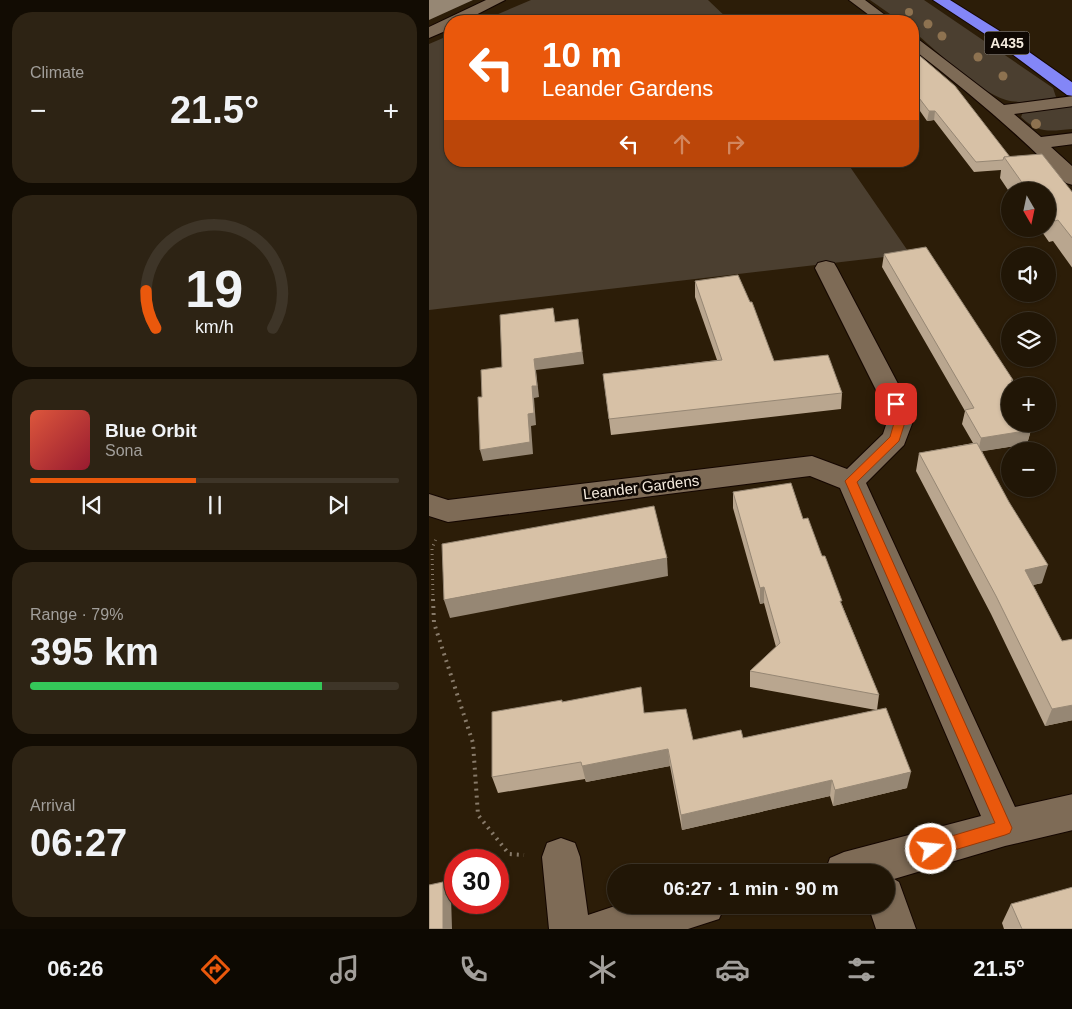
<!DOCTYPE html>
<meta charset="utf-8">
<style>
body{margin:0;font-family:Helvetica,sans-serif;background:#2d2314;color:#f1f3f6;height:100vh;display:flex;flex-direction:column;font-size:19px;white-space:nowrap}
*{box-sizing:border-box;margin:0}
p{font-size:16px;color:#a29f9b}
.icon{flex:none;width:28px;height:28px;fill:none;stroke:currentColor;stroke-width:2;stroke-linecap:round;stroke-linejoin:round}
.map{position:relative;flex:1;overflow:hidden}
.panel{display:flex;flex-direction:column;gap:12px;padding:12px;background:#120c03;width:429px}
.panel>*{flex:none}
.banner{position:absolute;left:15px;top:15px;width:475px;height:152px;border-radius:20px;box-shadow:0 1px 4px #0004,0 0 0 1px #3e3528;background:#ea580c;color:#fff;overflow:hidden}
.needle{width:32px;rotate:171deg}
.fabs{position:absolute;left:572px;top:182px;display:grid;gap:10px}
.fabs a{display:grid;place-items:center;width:55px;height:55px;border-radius:50%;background:#211606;box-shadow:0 1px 4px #0004,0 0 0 1px #3e3528;font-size:25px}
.speed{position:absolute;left:15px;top:849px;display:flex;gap:10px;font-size:25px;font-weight:700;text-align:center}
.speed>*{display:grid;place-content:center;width:65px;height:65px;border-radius:50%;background:#211606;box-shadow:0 1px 4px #0004,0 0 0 1px #3e3528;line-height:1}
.speed .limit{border:8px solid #d22;background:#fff;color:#111}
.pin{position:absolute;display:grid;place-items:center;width:42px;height:42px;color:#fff;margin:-21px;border-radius:10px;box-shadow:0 2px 8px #0006}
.me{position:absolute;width:55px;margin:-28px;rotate:74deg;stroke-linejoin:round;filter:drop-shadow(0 0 4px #0008)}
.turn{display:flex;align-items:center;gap:18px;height:105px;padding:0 15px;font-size:22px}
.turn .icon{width:65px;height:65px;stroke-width:2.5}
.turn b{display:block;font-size:35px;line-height:42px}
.lanes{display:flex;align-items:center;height:48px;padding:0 15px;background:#0003;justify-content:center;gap:25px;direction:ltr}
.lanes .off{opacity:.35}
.big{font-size:38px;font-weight:700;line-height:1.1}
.panel .card{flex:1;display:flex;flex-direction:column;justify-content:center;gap:8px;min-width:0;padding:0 18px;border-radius:20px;background:#2d2314}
.panel .dial{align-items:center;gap:0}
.dial svg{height:130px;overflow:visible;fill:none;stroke:#3e3528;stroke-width:7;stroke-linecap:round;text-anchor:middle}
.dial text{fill:#f1f3f6;stroke:none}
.song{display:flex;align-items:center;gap:15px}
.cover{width:60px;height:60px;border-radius:8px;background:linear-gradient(135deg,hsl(10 70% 55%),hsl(350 70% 35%))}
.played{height:5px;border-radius:2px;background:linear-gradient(90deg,#ea580c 45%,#3e3528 45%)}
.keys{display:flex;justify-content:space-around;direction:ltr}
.heat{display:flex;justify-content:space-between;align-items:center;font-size:28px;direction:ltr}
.charge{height:8px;border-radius:4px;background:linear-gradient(90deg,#34c759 79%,#3e3528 0)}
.trip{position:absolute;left:178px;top:864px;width:288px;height:50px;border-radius:25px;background:#211606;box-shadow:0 1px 4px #0004,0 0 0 1px #3e3528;font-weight:700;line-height:50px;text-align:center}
.tab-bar{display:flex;height:80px;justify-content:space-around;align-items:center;background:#0d0902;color:#a29f9b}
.tab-bar .icon{width:35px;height:35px}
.tab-bar .selected{color:#ea580c}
.tab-bar b{font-size:22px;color:#f1f3f6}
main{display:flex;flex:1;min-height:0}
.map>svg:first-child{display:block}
</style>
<main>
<section class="panel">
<div class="card"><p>Climate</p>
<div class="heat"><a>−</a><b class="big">21.5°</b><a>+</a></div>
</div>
<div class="card dial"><svg viewBox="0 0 100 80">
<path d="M14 69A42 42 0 1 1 86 69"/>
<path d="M14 69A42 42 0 0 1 8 46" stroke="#ea580c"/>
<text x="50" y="56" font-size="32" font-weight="700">19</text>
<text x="50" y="72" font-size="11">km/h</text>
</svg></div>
<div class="card">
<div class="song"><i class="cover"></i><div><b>Blue Orbit</b><p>Sona</p></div></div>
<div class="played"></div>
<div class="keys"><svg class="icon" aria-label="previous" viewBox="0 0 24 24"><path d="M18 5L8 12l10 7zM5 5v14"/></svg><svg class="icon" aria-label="pause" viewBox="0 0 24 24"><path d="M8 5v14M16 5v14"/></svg><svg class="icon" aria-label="next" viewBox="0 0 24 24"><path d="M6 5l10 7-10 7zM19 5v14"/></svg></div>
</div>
<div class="card"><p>Range · 79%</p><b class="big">395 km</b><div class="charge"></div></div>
<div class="card"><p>Arrival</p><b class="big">06:27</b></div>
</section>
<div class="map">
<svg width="644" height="929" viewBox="0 0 644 929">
<rect width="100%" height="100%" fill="#2c1d08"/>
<g fill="#4b3f30">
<path d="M 102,0 L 279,0 L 301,21 L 53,21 Z"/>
<path d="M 441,0 L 495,0 L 624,88 L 627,97 C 612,101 592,104 577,100 C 548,91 508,51 484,31 L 484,21 L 471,21 Z"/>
<path d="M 21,35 L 21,161 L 417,161 L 481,254 L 0,310 L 0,44 Z"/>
<path d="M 635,106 L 643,106 L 643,129 C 621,131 610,134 592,117 L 594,112 Z"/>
</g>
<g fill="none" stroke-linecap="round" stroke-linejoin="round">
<g stroke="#140600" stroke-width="2">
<g id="minor">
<path d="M 57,0 L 76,0 L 35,21 L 21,21 L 21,29 L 0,38 L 0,27 Z"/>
<path d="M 420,0 L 436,0 L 464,21 L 448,21 Z"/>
<path d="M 484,37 L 489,39 L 575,105 L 644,96 L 644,106 L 585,114 L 612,137 L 644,133 L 644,144 L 622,147 L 644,167 L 644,185 L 637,183 C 590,134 538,91 484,49 Z"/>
<path d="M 397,261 L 405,263 L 408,268 L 486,416 L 475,445 L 437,483 L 586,807 L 644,794 L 644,830 L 576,846 L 465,879 L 470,882 L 487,929 L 447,929 L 439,905 L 456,905 L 456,872 L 396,872 L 401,858 L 415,852 L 552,816 L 411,488 L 381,476 L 19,522 L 0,516 L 0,494 L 19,500 L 383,456 L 418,469 L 454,434 L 460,416 L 386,268 L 389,263 Z"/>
<path d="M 132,838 L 146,843 L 151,857 L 159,915 L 189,905 L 296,905 L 290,919 L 259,929 L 120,929 L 113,857 L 118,843 Z"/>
</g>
</g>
<g stroke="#140600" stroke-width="2">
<path id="highway" d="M 504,0 L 521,0 L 569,30 L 644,83 L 644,96 L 638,95 L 559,36 Z"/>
</g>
<path stroke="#877a69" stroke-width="3" stroke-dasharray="1 4" stroke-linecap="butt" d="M 4,600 L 3,548 L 7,539"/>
<path stroke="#877a69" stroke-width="4" stroke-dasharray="2 5" stroke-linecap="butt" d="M 4,599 L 5,623 L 44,743 L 49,815 L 80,854 L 95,855"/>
<use href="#minor" fill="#7e6b56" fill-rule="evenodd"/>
<use href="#highway" fill="#8386f7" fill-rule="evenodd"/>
</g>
<g fill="#8d7250">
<circle cx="480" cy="12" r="4"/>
<circle cx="499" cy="24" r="4.5"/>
<circle cx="513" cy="36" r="4.5"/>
<circle cx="549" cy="57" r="4.5"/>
<circle cx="574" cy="76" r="4.5"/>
<circle cx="607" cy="124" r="5"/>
</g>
<g fill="#b9a68f">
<path d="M 484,50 L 581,157 L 644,193 L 644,269 L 624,241 L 620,242 L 611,229 L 619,229 L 619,191 L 581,191 L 581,193 L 571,178 L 572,170 L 545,172 L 505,120 L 498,121 L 484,101 Z"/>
<path d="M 455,254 L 584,380 L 581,424 L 602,430 L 598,444 L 553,451 L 613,583 L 604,585 L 633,641 L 644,639 L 644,720 L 616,726 L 562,614 L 487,471 L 490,453 L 544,443 L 533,424 L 536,411 L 453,267 Z"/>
<path d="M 266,281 L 345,361 L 413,393 L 412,409 L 182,435 L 174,374 L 288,360 L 266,297 Z"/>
<path d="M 304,492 L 374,519 L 393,556 L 450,695 L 448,710 L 478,788 L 404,806 L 401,796 L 253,830 L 241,766 L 157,782 L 156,779 L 69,793 L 63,777 L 134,702 L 215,713 L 264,740 L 314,738 L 447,710 L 321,687 L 321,671 L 347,647 L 335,603 L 331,604 L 304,508 Z"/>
<path d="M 582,904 L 644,929 L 575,929 L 573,923 Z"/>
</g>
<g fill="#968774">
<path d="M 0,0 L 44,0 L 0,20 Z"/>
<path d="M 500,111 L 506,111 L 505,120 L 498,121 Z"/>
<path d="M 149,319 L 155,364 L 107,370 L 110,397 L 105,398 L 107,425 L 102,426 L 104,454 L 54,461 L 51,450 L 99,414 L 105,359 Z"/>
<path d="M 602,430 L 598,444 L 549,452 L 552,438 Z"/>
<path d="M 238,558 L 239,576 L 21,618 L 15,600 Z"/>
<path d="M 619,565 L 613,583 L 590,588 L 596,570 Z"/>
<path d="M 335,587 L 335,603 L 331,604 L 331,588 Z"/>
<path d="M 644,705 L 644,720 L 616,726 L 623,709 Z"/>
<path d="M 239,749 L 241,766 L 157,782 L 153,766 Z"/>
<path d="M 482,772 L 478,788 L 404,806 L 406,790 Z"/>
<path d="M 403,780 L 401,796 L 253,830 L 252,815 Z"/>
<path d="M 14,882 L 22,897 L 23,929 L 14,929 Z"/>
</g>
<g fill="#d7c1a6" stroke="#968774">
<path d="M 446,17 L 450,21 L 442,21 Z"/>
<path d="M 484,50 L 526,86 L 581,157 L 575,157 L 574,160 L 547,162 L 506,111 L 500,111 L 484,90 Z"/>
<path d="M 613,154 L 644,193 L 644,239 L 629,220 L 626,221 L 619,211 L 619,191 L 599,191 L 575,157 Z"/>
<path d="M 497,247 L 584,380 L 582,380 L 586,386 L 581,386 L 581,424 L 598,424 L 602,430 L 552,438 L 536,410 L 545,408 L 455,254 Z"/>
<path d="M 309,275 L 321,302 L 323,302 L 345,361 L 399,355 L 413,393 L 180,419 L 174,374 L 293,360 L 266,281 Z"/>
<path d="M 124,308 L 126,322 L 149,319 L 153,352 L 105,359 L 108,386 L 103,386 L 105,413 L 99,414 L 101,442 L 51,450 L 49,397 L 53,397 L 52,370 L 73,367 L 71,315 Z"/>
<path d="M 548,443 L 580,502 L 619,565 L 596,570 L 633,641 L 644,639 L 644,705 L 623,709 L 567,596 L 490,453 Z"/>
<path d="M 362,483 L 374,519 L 379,518 L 393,556 L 396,556 L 413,601 L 411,601 L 450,695 L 321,671 L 351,643 L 335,587 L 331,588 L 304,492 Z"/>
<path d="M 225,506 L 238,558 L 15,600 L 13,544 Z"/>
<path d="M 212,687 L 215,713 L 257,709 L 264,740 L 312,730 L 314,738 L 457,708 L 482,772 L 406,790 L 403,780 L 252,815 L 239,749 L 153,766 L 152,762 L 63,777 L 63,712 L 133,700 L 133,702 Z"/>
<path d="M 14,882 L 14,929 L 0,929 L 0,885 Z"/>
<path d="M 644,887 L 644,929 L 593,929 L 582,904 Z"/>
</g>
<path fill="#ea580c" stroke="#983908" d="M 467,400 L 471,402 L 478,416 L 470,441 L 428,482 L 583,828 L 581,833 L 576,835 L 502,857 L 496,855 L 494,849 L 496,844 L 566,823 L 416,481 L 461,437 L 467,416 L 462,404 Z"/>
<g text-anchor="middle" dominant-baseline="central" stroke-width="5" stroke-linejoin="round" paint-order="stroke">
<rect fill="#0f0803" stroke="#b0a79c" stroke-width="1" x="555.5" y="31.5" width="45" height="23" rx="4"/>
<g font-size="14" font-weight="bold" fill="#f5ebde">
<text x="578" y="43">A435</text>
</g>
<g font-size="15" fill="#f5ebde" stroke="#0f0803">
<text transform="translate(212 487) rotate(-7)">Leander Gardens</text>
</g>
</g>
</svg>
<div class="fabs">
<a><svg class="needle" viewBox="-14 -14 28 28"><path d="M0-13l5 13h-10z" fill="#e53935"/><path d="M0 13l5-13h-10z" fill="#a29f9b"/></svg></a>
<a><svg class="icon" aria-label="sound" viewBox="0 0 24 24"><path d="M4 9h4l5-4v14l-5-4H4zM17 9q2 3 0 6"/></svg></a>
<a><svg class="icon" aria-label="layers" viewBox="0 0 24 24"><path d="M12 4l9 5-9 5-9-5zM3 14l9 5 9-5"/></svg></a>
<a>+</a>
<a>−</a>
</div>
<div class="speed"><div class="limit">30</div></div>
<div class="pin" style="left:467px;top:404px;background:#d93025"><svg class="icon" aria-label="arrive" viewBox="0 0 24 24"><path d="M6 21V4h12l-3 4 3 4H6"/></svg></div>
<svg class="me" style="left:502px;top:849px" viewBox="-20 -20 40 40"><circle r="17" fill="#ea580c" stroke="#fff" stroke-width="3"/><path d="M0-11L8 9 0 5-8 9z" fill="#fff"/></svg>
<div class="trip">06:27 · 1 min · 90 m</div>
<div class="banner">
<div class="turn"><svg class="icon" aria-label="left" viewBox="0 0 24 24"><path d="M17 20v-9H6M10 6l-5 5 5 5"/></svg><div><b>10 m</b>Leander Gardens</div></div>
<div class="lanes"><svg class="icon" aria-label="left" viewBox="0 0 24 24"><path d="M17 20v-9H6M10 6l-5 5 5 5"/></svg><svg class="icon off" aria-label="ahead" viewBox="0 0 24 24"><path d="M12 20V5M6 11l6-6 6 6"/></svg><svg class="icon off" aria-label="right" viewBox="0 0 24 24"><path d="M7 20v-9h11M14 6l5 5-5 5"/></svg></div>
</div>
</div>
</main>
<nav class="tab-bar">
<b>06:26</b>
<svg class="icon selected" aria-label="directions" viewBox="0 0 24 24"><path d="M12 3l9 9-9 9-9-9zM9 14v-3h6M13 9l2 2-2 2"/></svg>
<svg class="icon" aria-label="music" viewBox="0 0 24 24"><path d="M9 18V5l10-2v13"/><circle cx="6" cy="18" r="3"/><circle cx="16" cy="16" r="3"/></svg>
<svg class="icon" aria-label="phone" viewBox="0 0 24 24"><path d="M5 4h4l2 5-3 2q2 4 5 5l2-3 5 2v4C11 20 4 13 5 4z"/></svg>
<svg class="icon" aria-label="climate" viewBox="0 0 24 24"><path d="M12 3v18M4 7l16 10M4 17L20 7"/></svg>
<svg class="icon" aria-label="car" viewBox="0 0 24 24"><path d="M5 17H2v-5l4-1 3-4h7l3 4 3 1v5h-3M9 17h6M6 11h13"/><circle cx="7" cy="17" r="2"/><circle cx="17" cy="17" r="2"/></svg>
<svg class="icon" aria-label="filters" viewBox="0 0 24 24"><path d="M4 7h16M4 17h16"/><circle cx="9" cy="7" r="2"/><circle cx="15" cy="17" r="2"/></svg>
<b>21.5°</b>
</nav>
